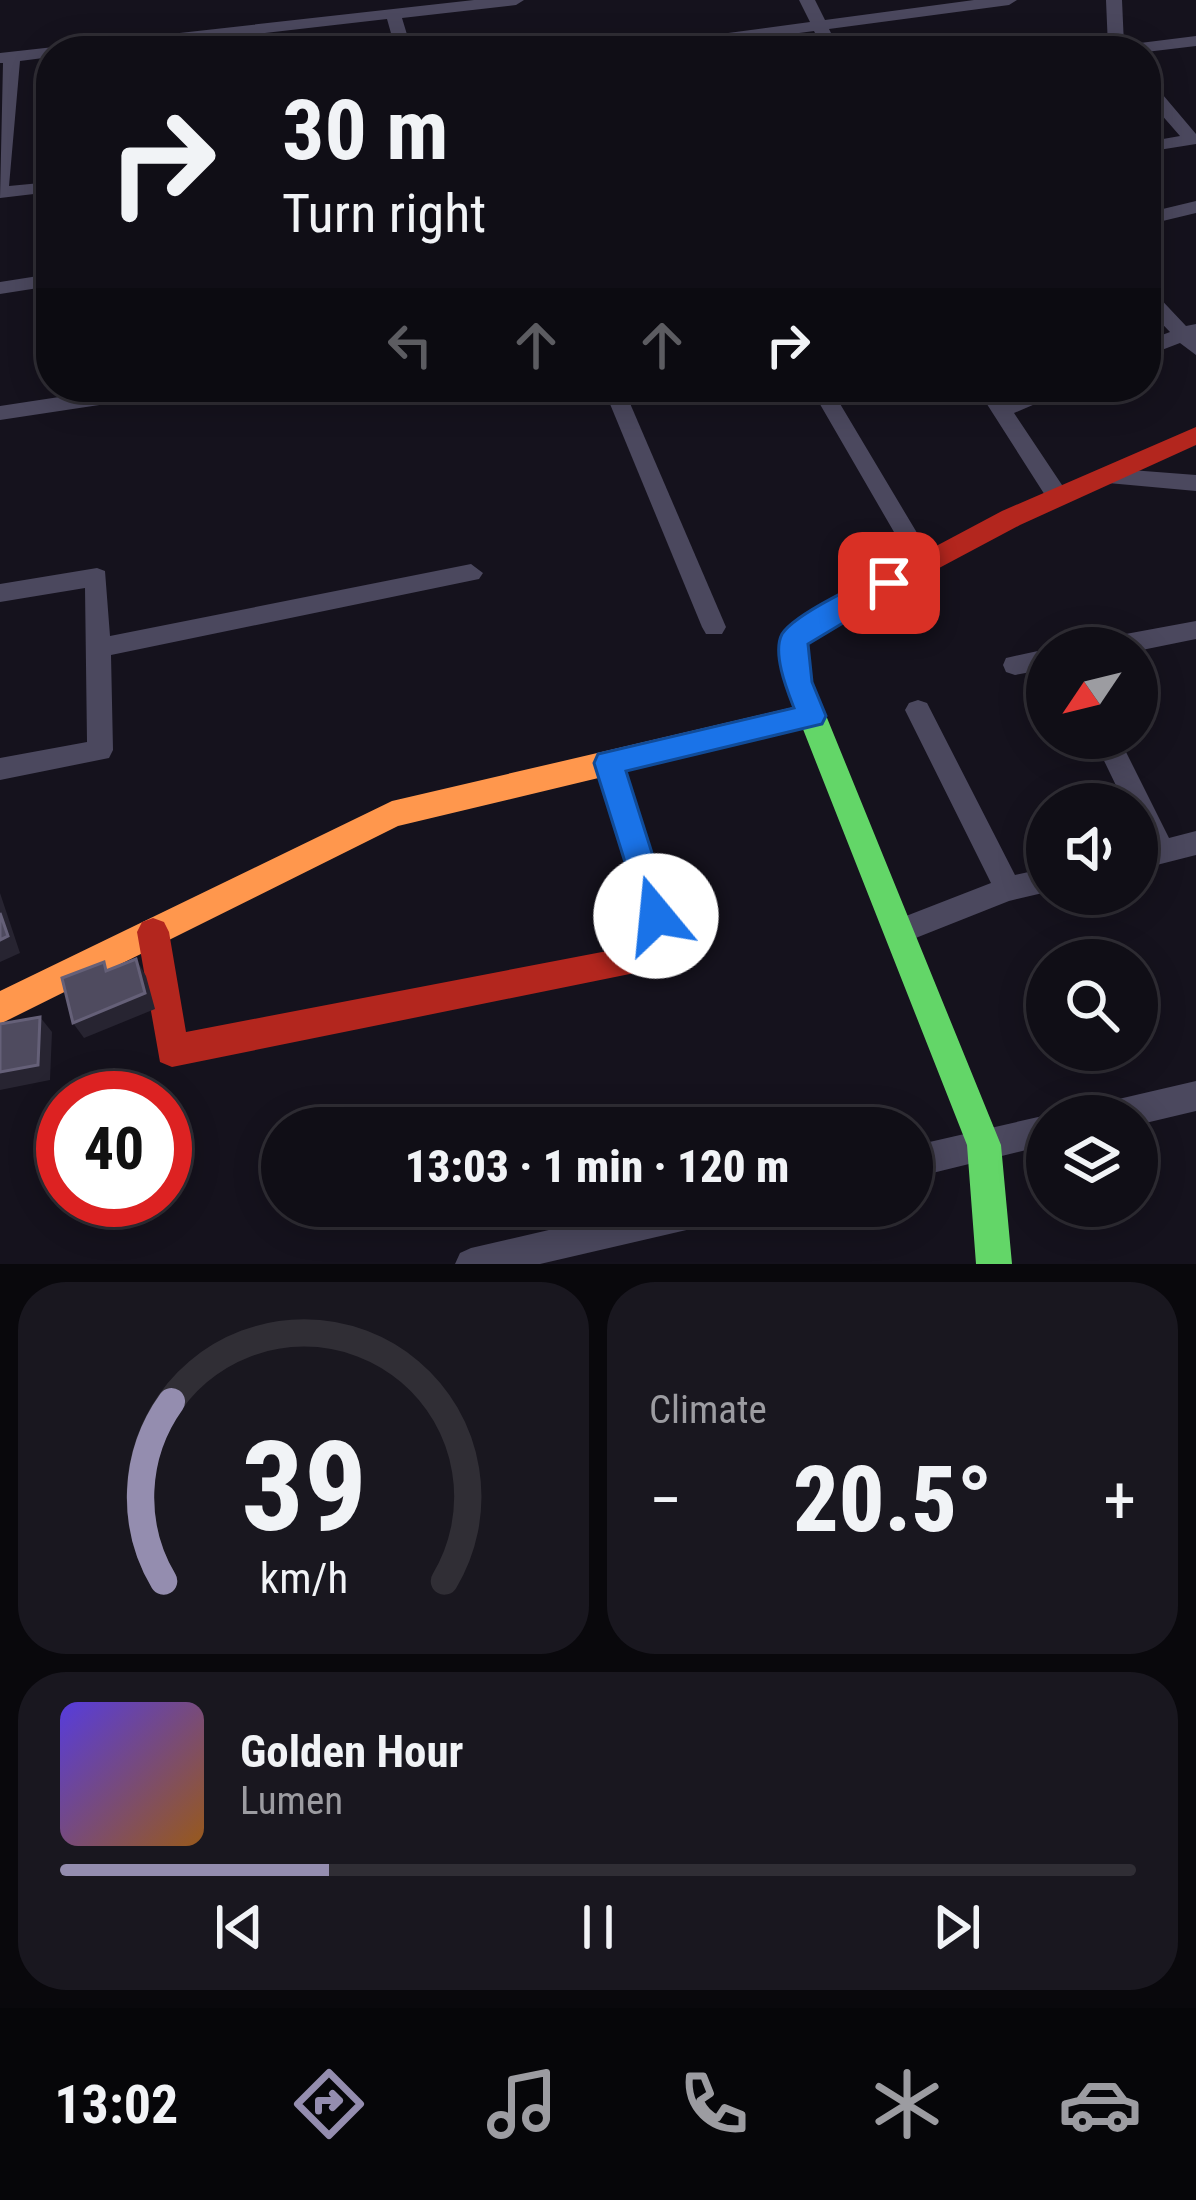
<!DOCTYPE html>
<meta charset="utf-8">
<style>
body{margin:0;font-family:"Roboto Condensed",sans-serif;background:#19171f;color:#f1f3f6;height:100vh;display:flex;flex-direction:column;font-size:45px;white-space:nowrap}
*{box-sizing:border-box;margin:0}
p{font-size:39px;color:#9c9ca1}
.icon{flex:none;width:66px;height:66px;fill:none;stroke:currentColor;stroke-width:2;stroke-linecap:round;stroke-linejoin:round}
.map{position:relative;height:1264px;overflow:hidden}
.side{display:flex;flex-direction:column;gap:18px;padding:18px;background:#09080c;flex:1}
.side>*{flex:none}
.banner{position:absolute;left:36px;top:36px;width:1125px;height:366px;border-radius:48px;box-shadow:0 6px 30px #0003,0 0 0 3px #302e35;background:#100e16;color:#f1f3f6;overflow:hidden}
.needle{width:78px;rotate:235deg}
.buttons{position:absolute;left:1026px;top:627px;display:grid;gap:24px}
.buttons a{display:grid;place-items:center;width:132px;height:132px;border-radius:50%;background:#100e16;box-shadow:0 6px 30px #0003,0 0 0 3px #302e35;font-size:60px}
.speed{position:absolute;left:36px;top:1071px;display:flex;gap:24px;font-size:60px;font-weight:700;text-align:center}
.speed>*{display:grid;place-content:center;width:156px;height:156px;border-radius:50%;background:#100e16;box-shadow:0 6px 30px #0003,0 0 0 3px #302e35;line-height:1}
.speed .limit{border:18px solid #d22;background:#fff;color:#111}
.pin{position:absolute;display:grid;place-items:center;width:102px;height:102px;color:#fff;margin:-51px;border-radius:24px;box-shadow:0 6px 18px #0006}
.me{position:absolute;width:132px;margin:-66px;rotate:343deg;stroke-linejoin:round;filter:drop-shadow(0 0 9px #0008)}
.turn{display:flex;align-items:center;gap:42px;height:252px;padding:0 48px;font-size:54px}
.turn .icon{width:156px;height:156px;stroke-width:2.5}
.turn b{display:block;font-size:84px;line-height:102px}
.lanes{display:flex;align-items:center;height:114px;padding:0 48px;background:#0003;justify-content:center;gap:60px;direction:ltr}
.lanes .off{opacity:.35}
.big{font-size:90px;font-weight:800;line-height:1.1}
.side .widget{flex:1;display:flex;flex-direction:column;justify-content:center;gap:18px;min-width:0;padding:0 42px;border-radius:48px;background:#19171f}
.side .dial{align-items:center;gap:0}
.dial svg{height:312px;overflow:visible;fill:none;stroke:#302e35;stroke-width:7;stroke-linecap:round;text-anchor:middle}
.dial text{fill:#f1f3f6;stroke:none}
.song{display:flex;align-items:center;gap:36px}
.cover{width:144px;height:144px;border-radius:18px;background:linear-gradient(135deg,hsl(250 70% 55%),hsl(30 70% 35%))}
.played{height:12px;border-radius:6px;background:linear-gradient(90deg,#948daf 25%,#302e35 25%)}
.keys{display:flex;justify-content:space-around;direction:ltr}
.heat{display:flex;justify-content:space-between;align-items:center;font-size:66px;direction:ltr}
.side .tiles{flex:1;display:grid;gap:18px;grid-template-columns:1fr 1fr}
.widget:last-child{grid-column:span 2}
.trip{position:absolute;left:261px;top:1107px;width:672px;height:120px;border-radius:60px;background:#100e16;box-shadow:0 6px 30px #0003,0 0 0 3px #302e35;font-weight:800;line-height:120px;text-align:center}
.tabs{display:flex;height:192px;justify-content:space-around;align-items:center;background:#060609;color:#9c9ca1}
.tabs .icon{width:84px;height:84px}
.tabs .active{color:#948daf}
.tabs b{font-size:54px;color:#f1f3f6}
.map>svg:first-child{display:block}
</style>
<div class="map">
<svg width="1196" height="1264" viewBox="0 0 1196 1264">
<rect width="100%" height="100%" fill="#15121d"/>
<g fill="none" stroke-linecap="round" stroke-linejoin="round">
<g fill="#4b485e" fill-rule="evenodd">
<path d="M 474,0 L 524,0 L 516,5 L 402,18 L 412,51 L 396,51 L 387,19 L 106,51 L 51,51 L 51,57 L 20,61 L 9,186 L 51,182 L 51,192 L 0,198 L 3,63 L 0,63 L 0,53 Z"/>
<path d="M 799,0 L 815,0 L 825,20 L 974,0 L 1017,0 L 1009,5 L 829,29 L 840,51 L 824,51 L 814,31 L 666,51 L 622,51 L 630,46 L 810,22 Z"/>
<path d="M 1106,0 L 1122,0 L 1124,45 L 1196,36 L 1196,46 L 1146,52 L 1104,51 L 1108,47 Z"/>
<path d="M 1146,81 L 1152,82 L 1196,134 L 1196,144 L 1146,152 L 1146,142 L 1180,136 L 1146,97 Z"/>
<path d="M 1196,201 L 1196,213 L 1146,225 L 1146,213 Z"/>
<path d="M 51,274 L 51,286 L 0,294 L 0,282 Z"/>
<path d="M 1146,289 L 1153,291 L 1186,326 L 1196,324 L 1196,355 L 1180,343 L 1146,356 L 1146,341 L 1170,332 L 1146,307 Z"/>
<path d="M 125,387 L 182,387 L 172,394 L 0,420 L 0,406 Z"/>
<path d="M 603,387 L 623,387 L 726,627 L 722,634 L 706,634 L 702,627 Z"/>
<path d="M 810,387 L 830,387 L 932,558 L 936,564 L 932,570 L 916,570 Z"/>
<path d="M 976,387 L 997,387 L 1005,400 L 1037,387 L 1066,387 L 1063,392 L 1014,413 L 1066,491 L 1069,497 L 1066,503 L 1050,503 Z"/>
<path d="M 1105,468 L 1196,475 L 1196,491 L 1097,482 L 1094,476 Z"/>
<path d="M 471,564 L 483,573 L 479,579 L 111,655 L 113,750 L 109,758 L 0,780 L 0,758 L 87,742 L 85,588 L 0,602 L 0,584 L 97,568 L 105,571 L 110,636 Z"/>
<path d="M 1196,621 L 1196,639 L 1137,651 L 1137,648 L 1092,648 L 1095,641 L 1104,638 Z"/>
<path d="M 1047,649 L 1047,669 L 1015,675 L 1006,672 L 1003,665 L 1006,658 Z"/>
<path d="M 918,700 L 927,703 L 1015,875 L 1047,868 L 1047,892 L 1009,901 L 898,945 L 888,941 L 884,932 L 888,923 L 991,883 L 905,710 L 909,703 Z"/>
<path d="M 1093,738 L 1119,738 L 1169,838 L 1196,831 L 1196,855 L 1137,870 L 1137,846 L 1145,844 L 1137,828 L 1137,804 L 1125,804 Z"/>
<path d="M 1196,1081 L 1196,1111 L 1137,1125 L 1137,1116 L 1095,1116 L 1099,1105 L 1110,1101 Z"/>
<path d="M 1047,1115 L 1050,1116 L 1047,1116 L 1047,1145 L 912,1178 L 912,1146 Z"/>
<path d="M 652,1206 L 737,1206 L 732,1217 L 721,1222 L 540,1264 L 455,1264 L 460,1253 L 471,1248 Z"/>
</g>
<path fill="#63d668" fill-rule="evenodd" d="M 917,558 L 930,568 L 926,575 L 828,627 L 807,644 L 812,681 L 1001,1145 L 1012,1264 L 976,1264 L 967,1145 L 784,681 C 783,668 775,645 783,634 C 799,610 888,567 917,558 Z"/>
<path fill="#ff974d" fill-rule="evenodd" d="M 811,703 L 821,707 L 825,715 L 821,723 L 811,727 L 398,826 L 0,1024 L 0,991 L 392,801 Z"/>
<g fill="#b3261e" fill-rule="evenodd">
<path d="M 1196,427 L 1196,445 L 1020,525 L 926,575 L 908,575 L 904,568 L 908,561 L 1002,511 Z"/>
<path d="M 608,751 L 618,754 L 622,763 L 684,954 L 679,964 L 172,1067 L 160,1062 L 137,932 L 142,922 L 153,918 L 164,922 L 169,932 L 186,1032 L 649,943 L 594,763 L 598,754 Z"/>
</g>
</g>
<g fill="#272431">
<path d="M 0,893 L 20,953 L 0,962 Z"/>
<path d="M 136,959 L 146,976 L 155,1009 L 84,1038 L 73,1023 Z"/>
<path d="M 40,1017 L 52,1032 L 50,1080 L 0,1090 L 0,1072 Z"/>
</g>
<g fill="#4f4b5f" stroke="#656078" stroke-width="3">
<path d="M 0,913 L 8,936 L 0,940 Z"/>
<path d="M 136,959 L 145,993 L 73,1023 L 62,978 L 104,962 L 106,971 Z"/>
<path d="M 40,1017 L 38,1065 L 0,1072 L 0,1024 Z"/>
</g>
<path fill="#1a73e8" stroke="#114b97" stroke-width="3" d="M 889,573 L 898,576 L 902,583 L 898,590 L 808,644 L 812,682 L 826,716 L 822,724 L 626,771 L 672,916 L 667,926 L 656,930 L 645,926 L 594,763 L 598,754 L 794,708 C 787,690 772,653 782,634 C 795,614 865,580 889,573 Z"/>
</svg>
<div class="buttons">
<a><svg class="needle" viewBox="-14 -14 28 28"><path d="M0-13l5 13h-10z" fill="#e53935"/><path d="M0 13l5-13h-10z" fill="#9c9ca1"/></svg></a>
<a><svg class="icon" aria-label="sound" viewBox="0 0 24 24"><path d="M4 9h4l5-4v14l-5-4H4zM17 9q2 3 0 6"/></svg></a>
<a><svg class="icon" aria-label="search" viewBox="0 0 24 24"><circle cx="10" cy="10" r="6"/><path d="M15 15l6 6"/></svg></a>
<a><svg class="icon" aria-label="layers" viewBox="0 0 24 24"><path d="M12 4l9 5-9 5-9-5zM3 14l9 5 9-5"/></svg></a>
</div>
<div class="speed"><div class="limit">40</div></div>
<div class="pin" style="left:889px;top:583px;background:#d93025"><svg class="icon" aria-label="arrive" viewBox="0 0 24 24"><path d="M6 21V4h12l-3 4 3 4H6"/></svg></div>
<svg class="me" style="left:656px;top:916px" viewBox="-20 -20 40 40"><circle r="19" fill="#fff"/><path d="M0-13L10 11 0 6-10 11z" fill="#1a73e8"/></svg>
<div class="trip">13:03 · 1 min · 120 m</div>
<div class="banner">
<div class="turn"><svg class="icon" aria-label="right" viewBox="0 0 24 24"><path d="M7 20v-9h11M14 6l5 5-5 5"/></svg><div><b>30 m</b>Turn right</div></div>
<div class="lanes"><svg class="icon off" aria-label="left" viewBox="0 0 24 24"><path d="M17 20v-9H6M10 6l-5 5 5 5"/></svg><svg class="icon off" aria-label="ahead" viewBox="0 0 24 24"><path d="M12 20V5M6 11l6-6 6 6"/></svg><svg class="icon off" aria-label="ahead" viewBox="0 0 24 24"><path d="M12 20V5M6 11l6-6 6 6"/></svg><svg class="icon" aria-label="right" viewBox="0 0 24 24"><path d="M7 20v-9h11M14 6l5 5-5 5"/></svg></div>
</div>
</div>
<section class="side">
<div class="tiles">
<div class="widget dial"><svg viewBox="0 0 100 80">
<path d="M14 69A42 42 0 1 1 86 69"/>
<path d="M14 69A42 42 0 0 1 16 23" stroke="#948daf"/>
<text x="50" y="56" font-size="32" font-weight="700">39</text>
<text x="50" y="72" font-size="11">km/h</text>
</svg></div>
<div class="widget"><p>Climate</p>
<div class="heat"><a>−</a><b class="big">20.5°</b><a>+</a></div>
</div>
<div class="widget">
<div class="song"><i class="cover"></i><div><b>Golden Hour</b><p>Lumen</p></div></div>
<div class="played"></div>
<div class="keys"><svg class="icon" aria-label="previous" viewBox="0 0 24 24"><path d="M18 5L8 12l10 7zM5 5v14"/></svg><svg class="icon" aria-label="pause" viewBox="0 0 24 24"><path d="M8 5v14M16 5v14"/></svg><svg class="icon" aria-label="next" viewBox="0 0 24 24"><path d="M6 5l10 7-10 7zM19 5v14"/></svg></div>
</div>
</div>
</section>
<nav class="tabs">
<b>13:02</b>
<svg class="icon active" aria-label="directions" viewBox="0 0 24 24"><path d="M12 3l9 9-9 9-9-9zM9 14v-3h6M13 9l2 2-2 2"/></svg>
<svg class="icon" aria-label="music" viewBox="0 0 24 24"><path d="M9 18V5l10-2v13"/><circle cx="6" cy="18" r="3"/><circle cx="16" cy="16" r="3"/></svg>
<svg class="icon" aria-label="phone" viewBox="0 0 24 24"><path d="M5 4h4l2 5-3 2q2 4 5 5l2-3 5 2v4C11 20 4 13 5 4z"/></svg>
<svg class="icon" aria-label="climate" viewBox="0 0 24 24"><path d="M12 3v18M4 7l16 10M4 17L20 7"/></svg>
<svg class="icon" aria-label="car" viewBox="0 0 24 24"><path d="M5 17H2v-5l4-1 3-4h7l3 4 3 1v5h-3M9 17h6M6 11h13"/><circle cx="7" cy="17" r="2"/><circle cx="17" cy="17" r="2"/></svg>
</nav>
